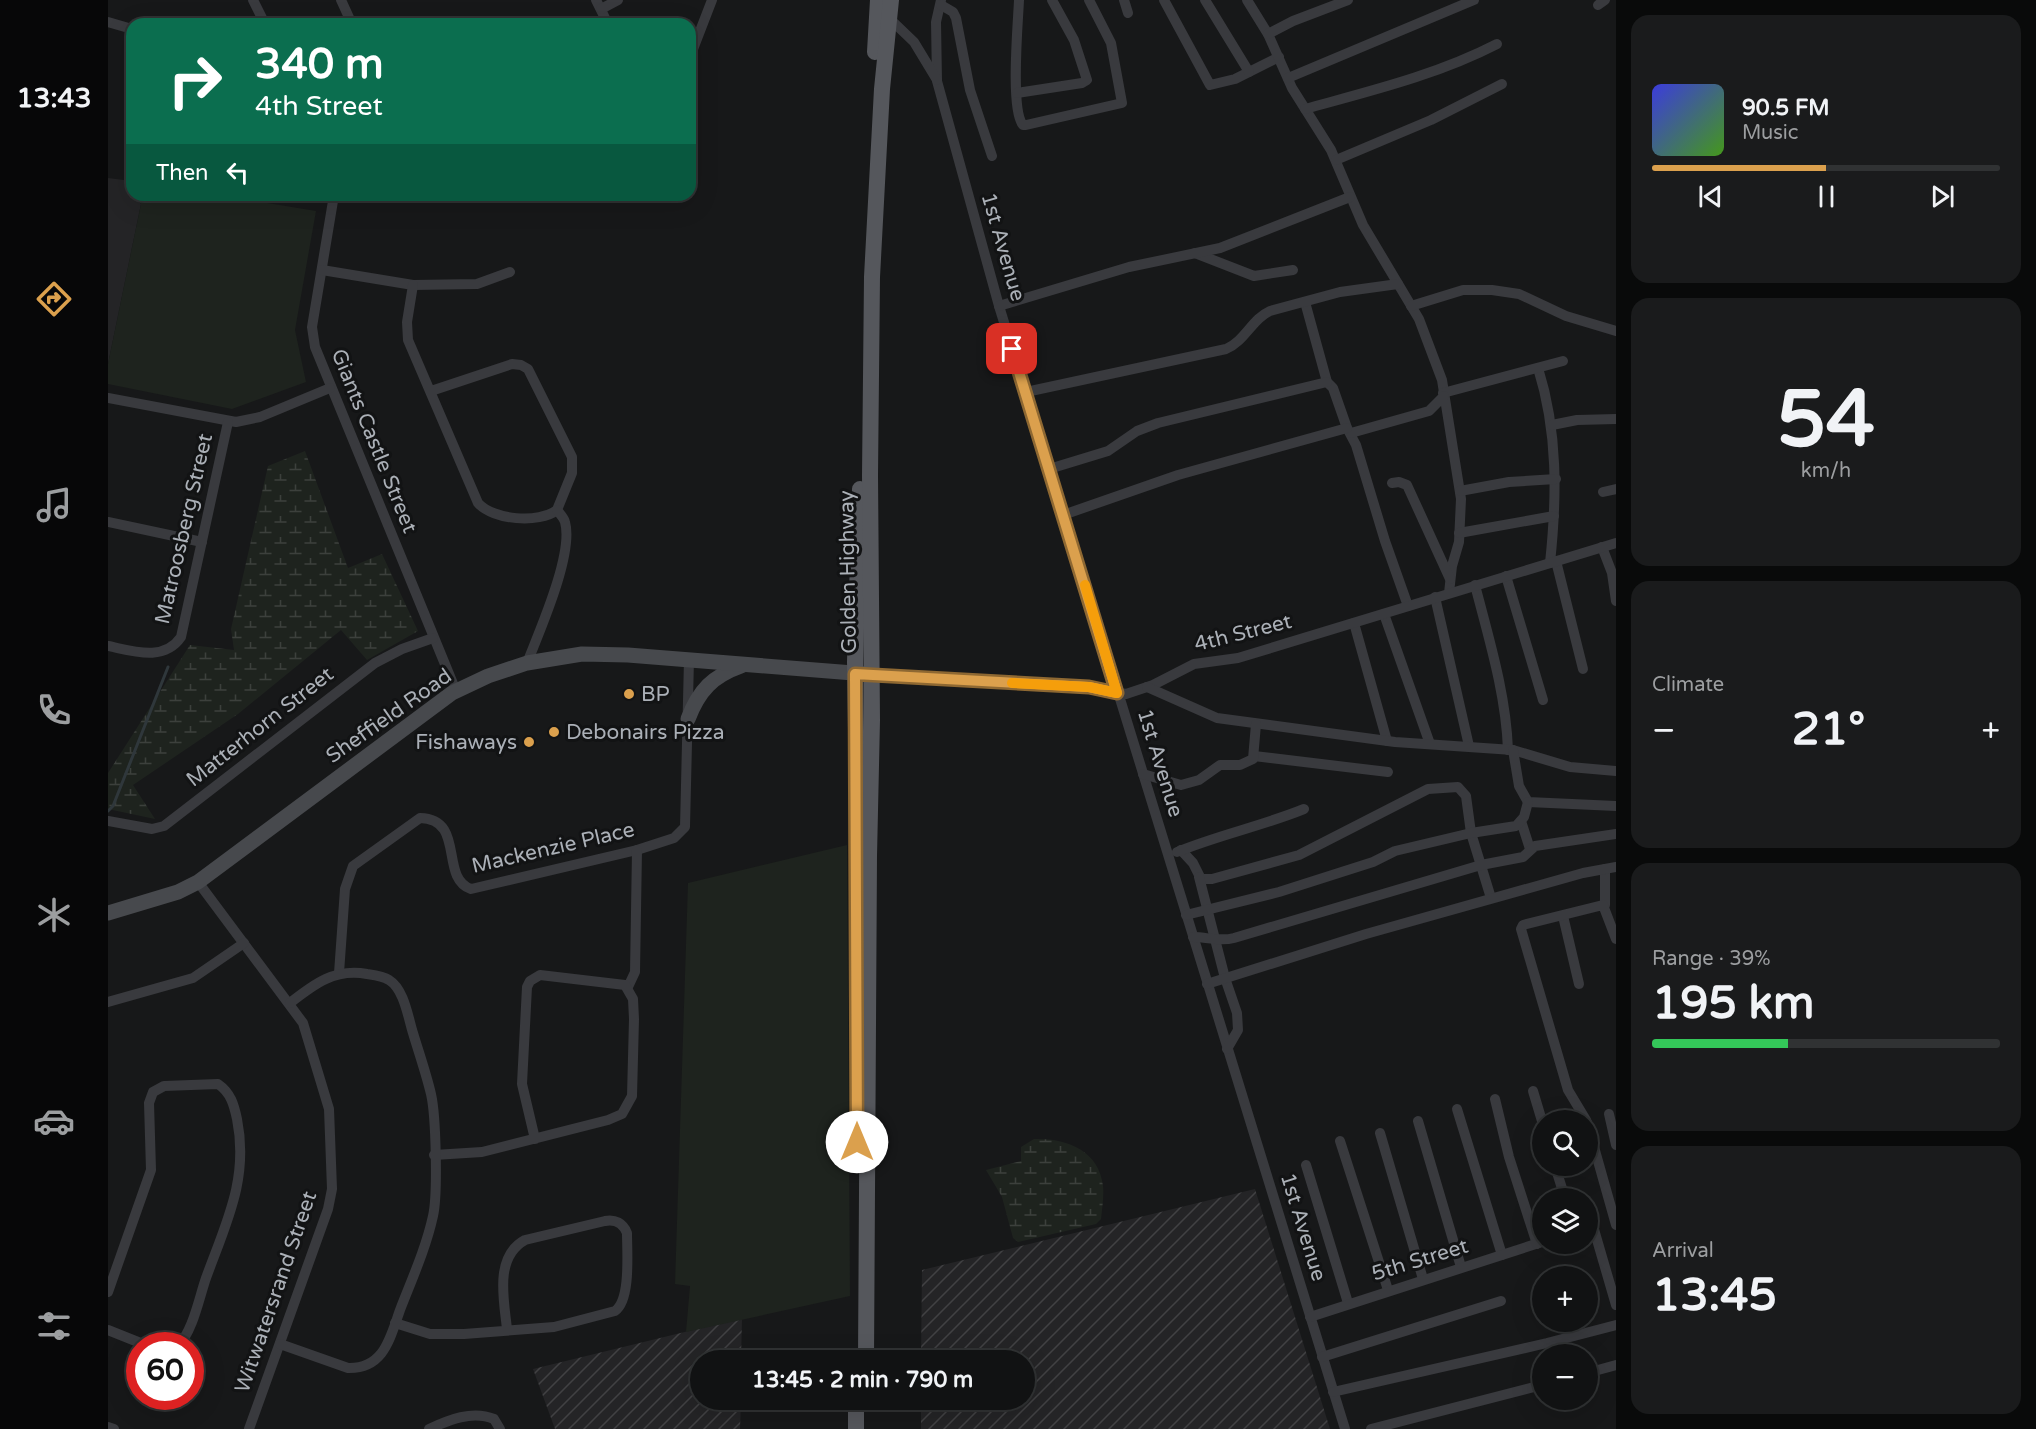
<!DOCTYPE html>
<meta charset="utf-8">
<style>
body{margin:0;font-family:"Varela Round",sans-serif;background:#1a1b1c;color:#f1f3f6;height:100vh;display:flex;flex-direction:column;font-size:22px;white-space:nowrap}
*{box-sizing:border-box;margin:0}
p{font-size:20px;color:#9c9ea0}
.icon{flex:none;width:33px;height:33px;fill:none;stroke:currentColor;stroke-width:2;stroke-linecap:round;stroke-linejoin:round}
.map{position:relative;flex:1;overflow:hidden}
.side{display:flex;flex-direction:column;gap:15px;padding:15px;background:#090a0a;width:420px}
.side>*{flex:none}
.guide{position:absolute;left:18px;top:18px;width:570px;height:183px;border-radius:18px;box-shadow:0 6px 24px #0002,0 0 0 2px #303233;background:#0b6e4f;color:#fff;overflow:hidden}
.controls{position:absolute;left:1424px;top:1110px;display:grid;gap:12px}
.controls a{display:grid;place-items:center;width:66px;height:66px;border-radius:50%;background:#111213;box-shadow:0 6px 24px #0002,0 0 0 2px #303233;font-size:30px}
.speed{position:absolute;left:18px;top:1332px;display:flex;gap:12px;font-size:30px;font-weight:700;text-align:center}
.speed>*{display:grid;place-content:center;width:78px;height:78px;border-radius:50%;background:#111213;box-shadow:0 6px 24px #0002,0 0 0 2px #303233;line-height:1}
.speed .limit{border:9px solid #d22;background:#fff;color:#111}
.pin{position:absolute;display:grid;place-items:center;width:51px;height:51px;color:#fff;margin:-26px;border-radius:12px;box-shadow:0 3px 9px #0006}
.me{position:absolute;width:66px;margin:-33px;rotate:0deg;stroke-linejoin:round;filter:drop-shadow(0 0 4px #0008)}
.turn{display:flex;align-items:center;gap:21px;height:126px;padding:0 30px;font-size:27px}
.turn .icon{width:78px;height:78px;stroke-width:2.5}
.turn b{display:block;font-size:42px;line-height:51px}
.then{display:flex;align-items:center;height:57px;padding:0 30px;background:#0003;gap:12px;font-size:22px}
.big{font-size:45px;font-weight:800;line-height:1.1}
.side .card{flex:1;display:flex;flex-direction:column;justify-content:center;gap:9px;min-width:0;padding:0 21px;border-radius:18px;background:#1a1b1c}
.side .dial{align-items:center;gap:0}
.dial b{font-size:78px;line-height:1}
.song{display:flex;align-items:center;gap:18px}
.cover{width:72px;height:72px;border-radius:9px;background:linear-gradient(135deg,hsl(240 70% 55%),hsl(100 70% 35%))}
.played{height:6px;border-radius:3px;background:linear-gradient(90deg,#dba04d 50%,#303233 50%)}
.keys{display:flex;justify-content:space-around;direction:ltr}
.heat{display:flex;justify-content:space-between;align-items:center;font-size:33px;direction:ltr}
.charge{height:9px;border-radius:4px;background:linear-gradient(90deg,#34c759 39%,#303233 0)}
.trip{position:absolute;left:582px;top:1350px;width:345px;height:60px;border-radius:30px;background:#111213;box-shadow:0 6px 24px #0002,0 0 0 2px #303233;font-weight:800;line-height:60px;text-align:center}
main{display:flex;flex:1;min-height:0}
.dock{display:flex;flex-direction:column;width:108px;justify-content:space-around;align-items:center;background:#070708;color:#9c9ea0}
.dock .icon{width:42px;height:42px}
.dock .active{color:#dba04d}
.dock b{font-size:27px;color:#f1f3f6}
.map>svg:first-child{display:block}
</style>
<main>
<nav class="dock">
<b>13:43</b>
<svg class="icon active" aria-label="directions" viewBox="0 0 24 24"><path d="M12 3l9 9-9 9-9-9zM9 14v-3h6M13 9l2 2-2 2"/></svg>
<svg class="icon" aria-label="music" viewBox="0 0 24 24"><path d="M9 18V5l10-2v13"/><circle cx="6" cy="18" r="3"/><circle cx="16" cy="16" r="3"/></svg>
<svg class="icon" aria-label="phone" viewBox="0 0 24 24"><path d="M5 4h4l2 5-3 2q2 4 5 5l2-3 5 2v4C11 20 4 13 5 4z"/></svg>
<svg class="icon" aria-label="climate" viewBox="0 0 24 24"><path d="M12 3v18M4 7l16 10M4 17L20 7"/></svg>
<svg class="icon" aria-label="car" viewBox="0 0 24 24"><path d="M5 17H2v-5l4-1 3-4h7l3 4 3 1v5h-3M9 17h6M6 11h13"/><circle cx="7" cy="17" r="2"/><circle cx="17" cy="17" r="2"/></svg>
<svg class="icon" aria-label="filters" viewBox="0 0 24 24"><path d="M4 7h16M4 17h16"/><circle cx="9" cy="7" r="2"/><circle cx="15" cy="17" r="2"/></svg>
</nav>
<div class="map">
<svg width="1508" height="1429" viewBox="0 0 1508 1429">
<defs>
<pattern id="industrial-furrows" width="10" height="10" patternUnits="userSpaceOnUse" patternTransform="scale(1.5)"><rect width="10" height="10" fill="#242426"/><path d="M-1 1l2-2M0 10L10 0M9 11l2-2" fill="none" stroke="#414143"/></pattern>
<pattern id="wetland-marsh" width="20" height="14" patternUnits="userSpaceOnUse" patternTransform="scale(1.5)"><rect width="20" height="14" fill="#1e231e"/><path d="M1 5h8M5 5V1M11 12h8M15 12V8" fill="none" stroke="#3c403c"/></pattern>
</defs>
<rect width="100%" height="100%" fill="#171819"/>
<path fill="#242426" d="M 0,178 L 16,180 L 24,195 L 33,204 L 0,364 Z"/>
<g fill="url(#industrial-furrows)">
<path d="M 1147,1189 L 1222,1429 L 813,1429 L 813,1400 L 916,1400 L 916,1360 L 813,1360 L 814,1270 Z"/>
<path d="M 634,1318 L 633,1360 L 592,1360 L 592,1400 L 633,1400 L 632,1429 L 447,1429 L 425,1369 Z"/>
</g>
<g fill="#1e231e">
<path d="M 27,195 L 111,195 L 208,211 L 187,330 L 198,382 L 124,409 L 0,384 L 0,364 L 33,204 Z"/>
<path d="M 739,845 L 742,1296 L 578,1332 L 582,1286 L 567,1284 L 580,883 Z"/>
</g>
<g fill="url(#wetland-marsh)">
<path d="M 197,451 L 240,568 L 274,554 L 310,631 L 259,660 L 233,630 L 130,714 L 25,785 L 47,819 L 0,809 L 0,773 L 82,645 L 126,650 L 123,629 L 160,466 Z"/>
<path d="M 926,1139 C 958,1138 991,1150 995,1186 C 996,1197 994,1209 993,1219 L 988,1224 L 910,1242 L 905,1238 L 894,1197 L 878,1170 L 913,1161 L 913,1147 Z"/>
</g>
<g fill="none" stroke-linecap="round" stroke-linejoin="round">
<path stroke="#2f373b" stroke-width="3" d="M 0,811 L 5,806 L 60,667"/>
<g stroke="#393a3e" stroke-width="10">
<path d="M 145,0 L 157,24"/>
<path d="M 233,0 L 244,24"/>
<path d="M 488,0 L 500,24"/>
<path d="M 833,0 L 828,22 L 829,81 L 891,306 L 1237,1429"/>
<path d="M 911,0 C 910,24 902,110 915,125 L 918,125 L 1014,103 L 1003,43 L 981,0"/>
<path d="M 1016,0 L 1020,13"/>
<path d="M 1056,0 L 1102,85 L 1127,79 L 1171,57"/>
<path d="M 1097,0 L 1141,72"/>
<path d="M 1139,0 L 1160,34 L 1184,88 L 1223,150 L 1255,225 L 1311,319 L 1334,380 L 1353,499 L 1351,542 L 1344,566 L 1341,593"/>
<path d="M 833,5 L 845,12 L 848,18 L 862,90 L 884,156"/>
<path d="M 1490,5 L 1497,0"/>
<path d="M 493,9 L 510,0"/>
<path d="M 781,18 L 806,42 L 829,80"/>
<path d="M 0,22 L 24,29"/>
<path d="M 1160,34 L 1185,21 L 1240,0"/>
<path d="M 582,57 L 604,0"/>
<path d="M 1180,78 L 1366,0"/>
<path d="M 909,93 L 974,83 L 979,80 L 966,40 L 944,0"/>
<path d="M 1197,109 C 1262,91 1329,75 1389,44"/>
<path d="M 1228,160 L 1323,120 L 1394,84"/>
<path d="M 226,195 L 204,327 L 207,347 L 348,691"/>
<path d="M 1087,253 L 1146,276 L 1185,270"/>
<path d="M 214,270 L 305,285 L 369,284 L 402,272"/>
<path d="M 305,285 L 299,322 L 300,340 L 370,503 C 385,520 431,524 449,510 L 464,473 L 464,457 L 420,369 L 413,365 L 404,364 L 323,391"/>
<path d="M 1197,302 L 1219,382 L 1225,388 L 1239,428 L 1248,445 L 1277,541 L 1300,606"/>
<path d="M 891,306 L 1021,267 L 1112,248 L 1242,197"/>
<path d="M 1303,306 L 1355,290 L 1384,290 L 1411,294 L 1458,316 L 1508,331"/>
<path d="M 1430,368 C 1450,432 1449,497 1442,563"/>
<path d="M 918,392 L 1118,349 C 1137,341 1144,319 1162,311 L 1232,292 L 1290,284"/>
<path d="M 1335,393 L 1455,361"/>
<path d="M 0,398 L 128,422 L 152,417 L 222,388"/>
<path d="M 1444,425 L 1469,420 L 1508,419"/>
<path d="M 1243,433 L 1321,411 L 1336,396"/>
<path d="M 941,469 L 1000,451 L 1029,431 L 1050,423 L 1219,382"/>
<path d="M 1284,483 L 1291,482 L 1299,485 L 1342,579"/>
<path d="M 1352,491 L 1401,482 L 1448,479"/>
<path d="M 1495,492 L 1508,489"/>
<path d="M 955,515 L 1070,475 L 1239,428"/>
<path d="M 0,522 L 94,542"/>
<path d="M 1351,533 L 1446,516"/>
<path d="M 1494,547 L 1504,573 L 1508,601"/>
<path d="M 1448,561 L 1475,669"/>
<path d="M 1398,576 L 1435,700"/>
<path d="M 1367,585 C 1381,639 1398,694 1400,750"/>
<path d="M 1327,597 L 1361,746"/>
<path d="M 1276,614 L 1322,744"/>
<path d="M 1246,623 L 1279,741"/>
<path d="M 0,646 C 25,651 56,662 73,637 L 120,422"/>
<path d="M 419,663 C 431,632 466,554 457,522 C 456,518 452,514 449,510"/>
<path d="M 764,674 L 981,688 L 1018,694 L 1045,685 L 1086,664 L 1130,658 L 1508,543"/>
<path d="M 1039,687 L 1109,718 L 1287,742 L 1405,750 L 1462,767 L 1508,771"/>
<path d="M 1405,750 L 1411,786 L 1420,802 L 1508,806"/>
<path d="M 1146,756 L 1280,772"/>
<path d="M 1035,774 L 1073,785 L 1091,780 L 1112,765 L 1132,765 L 1145,759 L 1148,724"/>
<path d="M 0,821 L 44,829 L 56,826 L 267,663 L 294,649 L 325,638"/>
<path d="M 1413,821 L 1422,849"/>
<path d="M 1073,850 L 1085,863 L 1093,879 L 1104,879 L 1191,855 L 1320,789 L 1350,787 L 1358,796 L 1363,833 L 1383,898"/>
<path d="M 1069,852 C 1110,835 1154,826 1196,809"/>
<path d="M 1091,877 L 1117,978 L 1129,1013 L 1130,1030 L 1119,1049"/>
<path d="M 90,882 L 195,1023 L 221,1109 L 224,1189 L 220,1209 L 141,1429"/>
<path d="M 1497,905 L 1497,869"/>
<path d="M 1078,915 L 1171,892 L 1265,862 L 1287,851 L 1363,833 L 1408,826 L 1416,817 L 1420,802"/>
<path d="M 1455,916 L 1471,984"/>
<path d="M 1085,937 C 1100,937 1111,942 1126,938 L 1373,865 L 1415,857 L 1427,846 L 1508,834"/>
<path d="M 231,973 L 237,889 L 245,866 L 312,818 C 358,819 331,878 363,889 L 529,850 L 566,838 L 577,827 L 581,659"/>
<path d="M 1099,984 L 1258,934 L 1475,873 L 1508,867"/>
<path d="M 520,987 L 527,972 L 529,850"/>
<path d="M 0,1002 L 85,978 L 136,943"/>
<path d="M 1425,1091 L 1434,1121"/>
<path d="M 1387,1099 L 1401,1157 L 1429,1244"/>
<path d="M 1349,1109 L 1394,1255"/>
<path d="M 1501,1114 L 1508,1145"/>
<path d="M 1478,1120 L 1460,1090 L 1413,929 L 1415,925 L 1495,905 L 1508,939"/>
<path d="M 1310,1121 L 1353,1267"/>
<path d="M 1479,1122 L 1508,1225"/>
<path d="M 1272,1133 L 1315,1279"/>
<path d="M 1232,1141 L 1280,1290"/>
<path d="M 326,1155 L 374,1152 L 500,1120 L 514,1114 L 524,1096 L 526,1019 L 525,999 L 517,985 L 432,975 L 422,981 L 419,987 L 414,1084 L 427,1139"/>
<path d="M 1198,1165 L 1240,1303"/>
<path d="M 1447,1166 L 1457,1198"/>
<path d="M 1485,1226 L 1508,1305"/>
<path d="M 0,1292 L 43,1170 L 41,1103 L 45,1092 L 56,1086 L 110,1084 C 123,1093 126,1105 129,1119 C 141,1179 118,1223 98,1278 C 91,1298 85,1331 70,1346"/>
<path d="M 1202,1317 L 1434,1242"/>
<path d="M 287,1323 L 322,1334 L 356,1334 L 446,1327 L 507,1311 C 523,1300 519,1252 519,1233 C 515,1223 507,1219 497,1221 L 417,1240 C 386,1257 396,1300 399,1329"/>
<path d="M 0,1330 L 40,1346"/>
<path d="M 172,1344 L 240,1368 C 276,1369 282,1338 292,1310 C 304,1279 318,1248 325,1216 C 330,1194 328,1116 323,1094 C 318,1073 311,1053 305,1033 C 300,1017 296,989 281,980 C 275,976 266,975 259,974 C 227,968 206,984 182,1003"/>
<path d="M 1214,1357 L 1393,1301"/>
<path d="M 1479,1373 L 1508,1365"/>
<path d="M 1225,1392 L 1439,1343 L 1508,1325"/>
<path d="M 0,1427 L 6,1429"/>
<path d="M 321,1429 C 341,1420 364,1410 386,1419 L 392,1429"/>
<path d="M 1263,1429 L 1434,1385"/>
</g>
<g stroke="#47494d" stroke-width="15">
<path d="M 580,719 C 591,690 605,676 633,666"/>
<path d="M 0,913 L 70,892 L 90,882 L 344,693 L 380,676 L 419,663 L 474,654 L 520,655 L 758,674"/>
</g>
<g stroke="#55575c" stroke-width="16">
<path d="M 767,52 L 770,0"/>
<path d="M 750,868 L 747,662 L 752,489"/>
<path d="M 758,1360 L 761,856 L 764,720 L 762,475 L 764,277 L 774,89 L 783,0"/>
<path d="M 748,1429 L 748,1400"/>
</g>
</g>
<g fill="none" stroke-linecap="round" stroke-linejoin="round">
<g stroke="#8e6832" stroke-width="15">
<path id="route" d="M 749,1142 L 747,674 L 981,687 L 1009,693 L 904,349"/>
</g>
<use href="#route" stroke="#dba04d" stroke-width="10"/>
<path stroke="#f59e0b" stroke-width="10" d="M 904,683 L 981,687 L 1009,693 L 977,585"/>
</g>
<g fill="#dba04d" stroke="#121314" stroke-width="2">
<circle cx="521" cy="694" r="6"/>
<circle cx="446" cy="732" r="6"/>
<circle cx="421" cy="742" r="6"/>
</g>
<g text-anchor="middle" dominant-baseline="central" stroke-width="6" stroke-linejoin="round" paint-order="stroke">
<g font-size="21" fill="#abb0b7" stroke="#121314">
<text transform="translate(895 247) rotate(74)">1st Avenue</text>
<text transform="translate(266 441) rotate(68)">Giants Castle Street</text>
<text transform="translate(76 529) rotate(-77)">Matroosberg Street</text>
<text transform="translate(740 572) rotate(-91)">Golden Highway</text>
<text transform="translate(1135 633) rotate(-14)">4th Street</text>
<text transform="translate(281 716) rotate(-35)">Sheffield Road</text>
<text transform="translate(152 727) rotate(-38)">Matterhorn Street</text>
<text transform="translate(1052 763) rotate(73)">1st Avenue</text>
<text transform="translate(445 848) rotate(-13)">Mackenzie Place</text>
<text transform="translate(1195 1227) rotate(73)">1st Avenue</text>
<text transform="translate(1312 1260) rotate(-17)">5th Street</text>
<text transform="translate(168 1292) rotate(-71)">Witwatersrand Street</text>
</g>
<g font-size="21" fill="#abb0b7" stroke="#121314" text-anchor="start">
<text x="533" y="694">BP</text>
<text x="458" y="732">Debonairs Pizza</text>
<text x="409" y="742" text-anchor="end">Fishaways</text>
</g>
</g>
</svg>
<div class="controls">
<a><svg class="icon" aria-label="search" viewBox="0 0 24 24"><circle cx="10" cy="10" r="6"/><path d="M15 15l6 6"/></svg></a>
<a><svg class="icon" aria-label="layers" viewBox="0 0 24 24"><path d="M12 4l9 5-9 5-9-5zM3 14l9 5 9-5"/></svg></a>
<a>+</a>
<a>−</a>
</div>
<div class="speed"><div class="limit">60</div></div>
<div class="pin" style="left:904px;top:349px;background:#d93025"><svg class="icon" aria-label="arrive" viewBox="0 0 24 24"><path d="M6 21V4h12l-3 4 3 4H6"/></svg></div>
<svg class="me" style="left:749px;top:1142px" viewBox="-20 -20 40 40"><circle r="19" fill="#fff"/><path d="M0-13L10 11 0 6-10 11z" fill="#dba04d"/></svg>
<div class="trip">13:45 · 2 min · 790 m</div>
<div class="guide">
<div class="turn"><svg class="icon" aria-label="right" viewBox="0 0 24 24"><path d="M7 20v-9h11M14 6l5 5-5 5"/></svg><div><b>340 m</b>4th Street</div></div>
<div class="then">Then<svg class="icon" aria-label="left" viewBox="0 0 24 24"><path d="M17 20v-9H6M10 6l-5 5 5 5"/></svg></div>
</div>
</div>
<section class="side">
<div class="card">
<div class="song"><i class="cover"></i><div><b>90.5 FM</b><p>Music</p></div></div>
<div class="played"></div>
<div class="keys"><svg class="icon" aria-label="previous" viewBox="0 0 24 24"><path d="M18 5L8 12l10 7zM5 5v14"/></svg><svg class="icon" aria-label="pause" viewBox="0 0 24 24"><path d="M8 5v14M16 5v14"/></svg><svg class="icon" aria-label="next" viewBox="0 0 24 24"><path d="M6 5l10 7-10 7zM19 5v14"/></svg></div>
</div>
<div class="card dial"><b>54</b><p>km/h</p></div>
<div class="card"><p>Climate</p>
<div class="heat"><a>−</a><b class="big">21°</b><a>+</a></div>
</div>
<div class="card"><p>Range · 39%</p><b class="big">195 km</b><div class="charge"></div></div>
<div class="card"><p>Arrival</p><b class="big">13:45</b></div>
</section>
</main>
